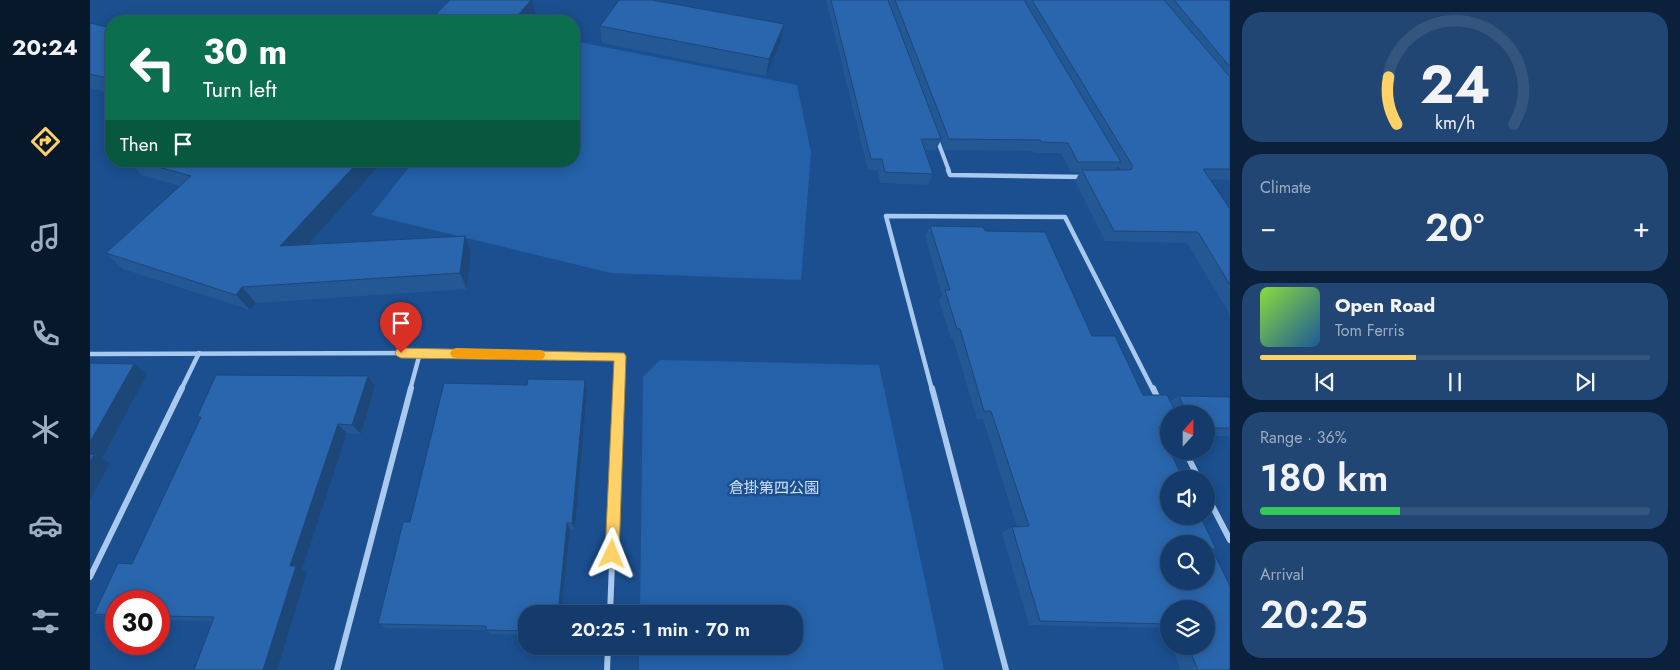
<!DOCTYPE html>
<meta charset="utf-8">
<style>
body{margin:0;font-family:Jost,"Noto Sans JP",sans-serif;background:#214673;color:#f1f3f6;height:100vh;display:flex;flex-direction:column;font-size:19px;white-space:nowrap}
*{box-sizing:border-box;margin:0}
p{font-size:16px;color:#9dadc1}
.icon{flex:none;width:28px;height:28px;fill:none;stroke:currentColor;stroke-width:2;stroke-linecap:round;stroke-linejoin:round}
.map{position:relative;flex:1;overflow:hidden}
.details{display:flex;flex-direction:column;gap:12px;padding:12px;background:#0b203b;width:450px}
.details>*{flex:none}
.hud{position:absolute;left:15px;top:15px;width:475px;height:152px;border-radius:20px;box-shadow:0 2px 12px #0003,0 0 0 1px #33557e;background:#0b6e4f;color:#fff;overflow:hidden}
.needle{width:32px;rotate:21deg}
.fabs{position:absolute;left:1070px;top:405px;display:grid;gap:10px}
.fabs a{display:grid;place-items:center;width:55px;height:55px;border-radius:50%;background:#143b6b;box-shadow:0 2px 12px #0003,0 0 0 1px #33557e;font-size:25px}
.speed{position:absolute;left:15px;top:590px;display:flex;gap:10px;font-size:25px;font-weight:700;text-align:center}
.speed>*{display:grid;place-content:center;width:65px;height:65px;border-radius:50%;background:#143b6b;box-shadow:0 2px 12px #0003,0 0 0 1px #33557e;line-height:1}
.speed .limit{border:8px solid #d22;background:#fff;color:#111}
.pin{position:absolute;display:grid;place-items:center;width:42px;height:42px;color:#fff;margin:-51px -21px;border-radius:50% 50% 50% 0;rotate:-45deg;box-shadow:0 0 5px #0007}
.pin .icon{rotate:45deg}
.me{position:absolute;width:55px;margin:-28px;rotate:2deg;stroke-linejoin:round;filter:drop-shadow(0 0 4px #0008)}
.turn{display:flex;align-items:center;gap:18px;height:105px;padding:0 15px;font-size:22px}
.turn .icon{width:65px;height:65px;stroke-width:2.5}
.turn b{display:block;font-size:35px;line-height:42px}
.then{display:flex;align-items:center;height:48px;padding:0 15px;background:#0003;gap:10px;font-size:19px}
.big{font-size:38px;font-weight:600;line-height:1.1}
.details .tile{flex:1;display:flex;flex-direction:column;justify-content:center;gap:8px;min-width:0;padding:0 18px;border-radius:20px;background:#214673}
.details .dial{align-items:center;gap:0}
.dial svg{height:130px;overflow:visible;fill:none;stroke:#33557e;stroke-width:7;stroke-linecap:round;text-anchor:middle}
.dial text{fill:#f1f3f6;stroke:none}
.song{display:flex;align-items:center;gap:15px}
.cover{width:60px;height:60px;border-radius:8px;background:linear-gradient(135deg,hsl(90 70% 55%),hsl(210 70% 35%))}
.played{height:5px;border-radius:2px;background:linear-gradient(90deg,#ffd166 40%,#33557e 40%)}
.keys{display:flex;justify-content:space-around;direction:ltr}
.heat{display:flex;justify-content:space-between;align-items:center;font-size:28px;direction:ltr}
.charge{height:8px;border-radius:4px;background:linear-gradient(90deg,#34c759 36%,#33557e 0)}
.trip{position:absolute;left:428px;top:605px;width:285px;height:50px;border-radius:20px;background:#143b6b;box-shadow:0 2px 12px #0003,0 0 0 1px #33557e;font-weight:600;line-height:50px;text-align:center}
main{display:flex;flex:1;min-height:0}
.dock{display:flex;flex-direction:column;width:90px;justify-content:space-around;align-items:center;background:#08182b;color:#9dadc1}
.dock .icon{width:35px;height:35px}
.dock .active{color:#ffd166}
.dock b{font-size:22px;color:#f1f3f6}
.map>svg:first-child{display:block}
</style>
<main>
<nav class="dock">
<b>20:24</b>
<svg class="icon active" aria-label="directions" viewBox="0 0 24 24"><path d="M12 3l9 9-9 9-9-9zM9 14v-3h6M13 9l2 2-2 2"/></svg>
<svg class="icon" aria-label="music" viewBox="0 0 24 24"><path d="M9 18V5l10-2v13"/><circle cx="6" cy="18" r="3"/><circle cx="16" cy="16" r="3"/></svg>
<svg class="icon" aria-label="phone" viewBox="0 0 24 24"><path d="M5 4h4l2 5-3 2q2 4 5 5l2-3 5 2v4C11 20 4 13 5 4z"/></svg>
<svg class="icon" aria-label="climate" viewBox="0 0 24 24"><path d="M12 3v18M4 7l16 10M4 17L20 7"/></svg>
<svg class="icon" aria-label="car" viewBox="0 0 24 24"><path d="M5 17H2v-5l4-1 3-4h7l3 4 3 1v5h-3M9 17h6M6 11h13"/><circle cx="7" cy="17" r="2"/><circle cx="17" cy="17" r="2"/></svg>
<svg class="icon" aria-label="filters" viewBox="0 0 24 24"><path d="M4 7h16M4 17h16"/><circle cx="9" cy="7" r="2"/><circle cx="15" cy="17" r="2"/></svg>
</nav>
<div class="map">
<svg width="1140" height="670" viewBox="0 0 1140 670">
<rect width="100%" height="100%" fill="#1b4f8f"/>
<g fill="#2461a8">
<path d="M 484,41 L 707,85 L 721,152 L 711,280 L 521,273 L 281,215 L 324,161 L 343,165 L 347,161 L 484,161 Z"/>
<path d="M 570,360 L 789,365 L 854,670 L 549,670 L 549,646 L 704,646 L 704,614 L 550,614 L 553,377 Z"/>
</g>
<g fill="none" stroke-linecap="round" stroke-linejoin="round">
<path stroke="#a9c9ee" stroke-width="4" d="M 847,139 L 859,171"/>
<g stroke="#a9c9ee" stroke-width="4.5">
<path d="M 858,170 L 860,175 L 993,177"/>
<path d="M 0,354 L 330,353 L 530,356 L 529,390"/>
<path d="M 91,390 L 109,353"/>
<path d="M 320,390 L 330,353"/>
<path d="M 842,390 L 796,216 L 975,217 L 1063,390"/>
</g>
<g stroke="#a9c9ee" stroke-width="6">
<path d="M 842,388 L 916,670"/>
<path d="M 1063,388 L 1068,399"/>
<path d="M 1095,451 L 1109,479"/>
<path d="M 1116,494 L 1140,540"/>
<path d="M 0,577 L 92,388"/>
<path d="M 520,614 L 529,388"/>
<path d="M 247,670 L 321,388"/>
<path d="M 517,670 L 518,646"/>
</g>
</g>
<g fill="#245895" fill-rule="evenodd">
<path d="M 736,0 L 1140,0 L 1140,180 L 1120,179 L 1140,209 L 1140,315 L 1097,243 L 1015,241 L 985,181 L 990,172 L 981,172 L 971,153 L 944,153 L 943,151 L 854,150 L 851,140 L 846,150 L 835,150 L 843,174 L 838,185 L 790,183 L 788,170 L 778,170 ZM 1028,166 L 1031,170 L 1025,170 Z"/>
<path d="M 0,23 L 21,28 L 21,93 L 0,88 Z"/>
<path d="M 694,24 L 691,41 L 676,76 L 512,43 L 510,26 Z"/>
<path d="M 39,161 L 293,161 L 218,245 L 375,236 L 381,252 L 377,289 L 166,303 L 160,310 L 33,269 L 16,253 L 90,186 L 51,175 Z"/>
<path d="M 840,226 L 895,231 L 1002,336 L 1053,395 L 1080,401 L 1089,396 L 1140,397 L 1140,436 L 1116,436 L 1116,414 L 1079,414 L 1079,435 L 1073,435 L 1126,549 L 1123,550 L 1140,670 L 1091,670 L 1082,646 L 1116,646 L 1079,609 L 1079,639 L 1075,628 L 939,625 L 912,533 L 922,527 L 927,527 L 893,419 L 887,419 L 863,338 L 861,338 L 849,300 L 852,295 L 835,236 Z"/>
<path d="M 495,380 L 497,390 L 485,530 L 480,530 L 471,614 L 436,614 L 436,635 L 401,634 L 396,630 L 297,628 L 288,624 L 320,522 L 437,385 Z"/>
<path d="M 285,386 L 271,434 L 257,433 L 212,570 L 217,572 L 123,621 L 69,620 L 69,601 L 26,601 L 26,619 L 22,619 L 4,614 L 42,564 L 110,420 L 107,417 Z"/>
</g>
<g fill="#1d4779">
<path d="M 441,0 L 442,0 L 445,16 L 441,21 L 423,21 Z"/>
<path d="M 694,24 L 691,41 L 676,76 L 679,59 Z"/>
<path d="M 269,161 L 293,161 L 202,263 L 190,246 Z"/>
<path d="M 375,236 L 381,252 L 377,289 L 370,273 Z"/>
<path d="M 152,287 L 166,303 L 160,310 L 146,295 Z"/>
<path d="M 44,364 L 57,374 L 12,459 L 20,463 L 0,500 L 0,442 Z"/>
<path d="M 278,376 L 285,386 L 271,434 L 262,425 Z"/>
<path d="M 495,380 L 497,390 L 485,530 L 482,523 Z"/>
<path d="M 248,424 L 257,433 L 212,570 L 217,572 L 187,670 L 173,670 L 200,566 Z"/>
<path d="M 477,523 L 480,530 L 471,614 L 468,614 Z"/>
</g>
<g fill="#2a66ad" stroke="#1d4779" fill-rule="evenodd">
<path d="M 360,0 L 441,0 L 423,21 L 339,21 Z"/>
<path d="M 529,0 L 562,0 L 694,24 L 679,59 L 510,26 Z"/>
<path d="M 741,0 L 798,0 L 851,139 L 831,139 L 843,174 L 795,172 L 792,159 L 781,159 Z"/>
<path d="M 805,0 L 934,0 L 1031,162 L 988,162 L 978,143 L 951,142 L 950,140 L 859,139 Z"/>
<path d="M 942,0 L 1074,0 L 1140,77 L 1140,169 L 1113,169 L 1140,209 L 1140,285 L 1108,232 L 1024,231 L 992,170 L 1038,170 L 1042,169 L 1042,165 Z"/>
<path d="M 1084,0 L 1140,0 L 1140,67 Z"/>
<path d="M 0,23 L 21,28 L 21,79 L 0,74 Z"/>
<path d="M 47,161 L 269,161 L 190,246 L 375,236 L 370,273 L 152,287 L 146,295 L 16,253 L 101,176 Z"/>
<path d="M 840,226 L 893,227 L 895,231 L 955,232 L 1002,336 L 1025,336 L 1053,395 L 1077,395 L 1087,414 L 1079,414 L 1079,427 L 1069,427 L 1079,449 L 1079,451 L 1080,451 L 1093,479 L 1079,479 L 1079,516 L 1110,516 L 1126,549 L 1122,549 L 1140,586 L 1140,670 L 1108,670 L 1098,646 L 1116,646 L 1116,609 L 1079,609 L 1079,624 L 950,621 L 922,527 L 939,526 L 901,411 L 894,411 L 870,329 L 867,329 L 855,290 L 860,290 ZM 1079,544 L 1116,544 L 1116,581 L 1079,581 Z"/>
<path d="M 0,363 L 44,364 L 0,442 Z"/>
<path d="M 126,375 L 278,376 L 262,425 L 248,424 L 200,566 L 206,566 L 173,670 L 104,670 L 124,617 L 69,616 L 69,601 L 26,601 L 26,615 L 4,614 L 28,563 L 42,564 L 111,417 L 107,417 Z"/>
<path d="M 438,379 L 495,380 L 482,523 L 477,523 L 468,614 L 436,614 L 436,631 L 396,630 L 396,626 L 288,624 L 313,522 L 320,522 L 354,383 L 437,385 Z"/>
<path d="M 1089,396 L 1140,397 L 1140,428 L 1116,428 L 1116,414 L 1095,414 L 1096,412 Z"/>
<path d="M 0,454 L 4,455 L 0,462 Z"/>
</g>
<path fill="#ffd166" stroke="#a68842" d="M 311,348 L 534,353 L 536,356 L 529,554 L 527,559 L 522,561 L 517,559 L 515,554 L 524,361 L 311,358 L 307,356 L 305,353 L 307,349 Z"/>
<path fill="#f59e0b" d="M 366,348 L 450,350 L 454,351 L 455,355 L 454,358 L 450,360 L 366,358 L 362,357 L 360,353 L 362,350 Z"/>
<g text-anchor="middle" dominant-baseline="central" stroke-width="5" stroke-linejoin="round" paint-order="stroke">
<g font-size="15" fill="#cfe3fa" stroke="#1b4f8f">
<text x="684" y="488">倉掛第四公園</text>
</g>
</g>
</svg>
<div class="fabs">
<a><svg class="needle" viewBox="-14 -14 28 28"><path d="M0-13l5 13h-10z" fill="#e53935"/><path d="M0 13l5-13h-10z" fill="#9dadc1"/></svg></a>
<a><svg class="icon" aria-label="sound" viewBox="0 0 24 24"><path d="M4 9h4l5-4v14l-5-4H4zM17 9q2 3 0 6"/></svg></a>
<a><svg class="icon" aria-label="search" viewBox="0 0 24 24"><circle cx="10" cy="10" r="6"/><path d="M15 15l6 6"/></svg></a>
<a><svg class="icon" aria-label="layers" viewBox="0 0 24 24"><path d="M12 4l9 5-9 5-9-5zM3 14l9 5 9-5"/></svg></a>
</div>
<div class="speed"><div class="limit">30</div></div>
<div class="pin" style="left:311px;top:353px;background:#d93025"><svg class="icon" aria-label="arrive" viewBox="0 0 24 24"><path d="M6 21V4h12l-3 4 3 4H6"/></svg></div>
<svg class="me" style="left:522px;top:554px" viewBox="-20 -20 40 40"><path d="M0-17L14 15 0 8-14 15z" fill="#ffd166" stroke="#fff" stroke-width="4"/></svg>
<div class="trip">20:25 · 1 min · 70 m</div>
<div class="hud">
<div class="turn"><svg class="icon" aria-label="left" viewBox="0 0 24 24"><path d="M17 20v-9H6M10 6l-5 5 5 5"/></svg><div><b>30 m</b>Turn left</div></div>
<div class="then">Then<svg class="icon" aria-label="arrive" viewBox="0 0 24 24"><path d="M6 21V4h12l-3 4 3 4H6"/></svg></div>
</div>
</div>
<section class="details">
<div class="tile dial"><svg viewBox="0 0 100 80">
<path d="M14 69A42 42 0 1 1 86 69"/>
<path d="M14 69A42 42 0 0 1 9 40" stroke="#ffd166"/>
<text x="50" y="56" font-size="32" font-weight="700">24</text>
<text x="50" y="72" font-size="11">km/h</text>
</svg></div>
<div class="tile"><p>Climate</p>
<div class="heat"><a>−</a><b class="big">20°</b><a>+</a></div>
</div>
<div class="tile">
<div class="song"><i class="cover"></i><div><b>Open Road</b><p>Tom Ferris</p></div></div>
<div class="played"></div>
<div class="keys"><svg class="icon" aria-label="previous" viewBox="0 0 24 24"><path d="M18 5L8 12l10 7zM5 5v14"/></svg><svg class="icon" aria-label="pause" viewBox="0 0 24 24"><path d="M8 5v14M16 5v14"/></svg><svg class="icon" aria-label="next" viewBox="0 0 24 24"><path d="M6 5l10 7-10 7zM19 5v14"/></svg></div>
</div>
<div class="tile"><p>Range · 36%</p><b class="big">180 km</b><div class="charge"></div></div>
<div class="tile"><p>Arrival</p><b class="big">20:25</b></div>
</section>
</main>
